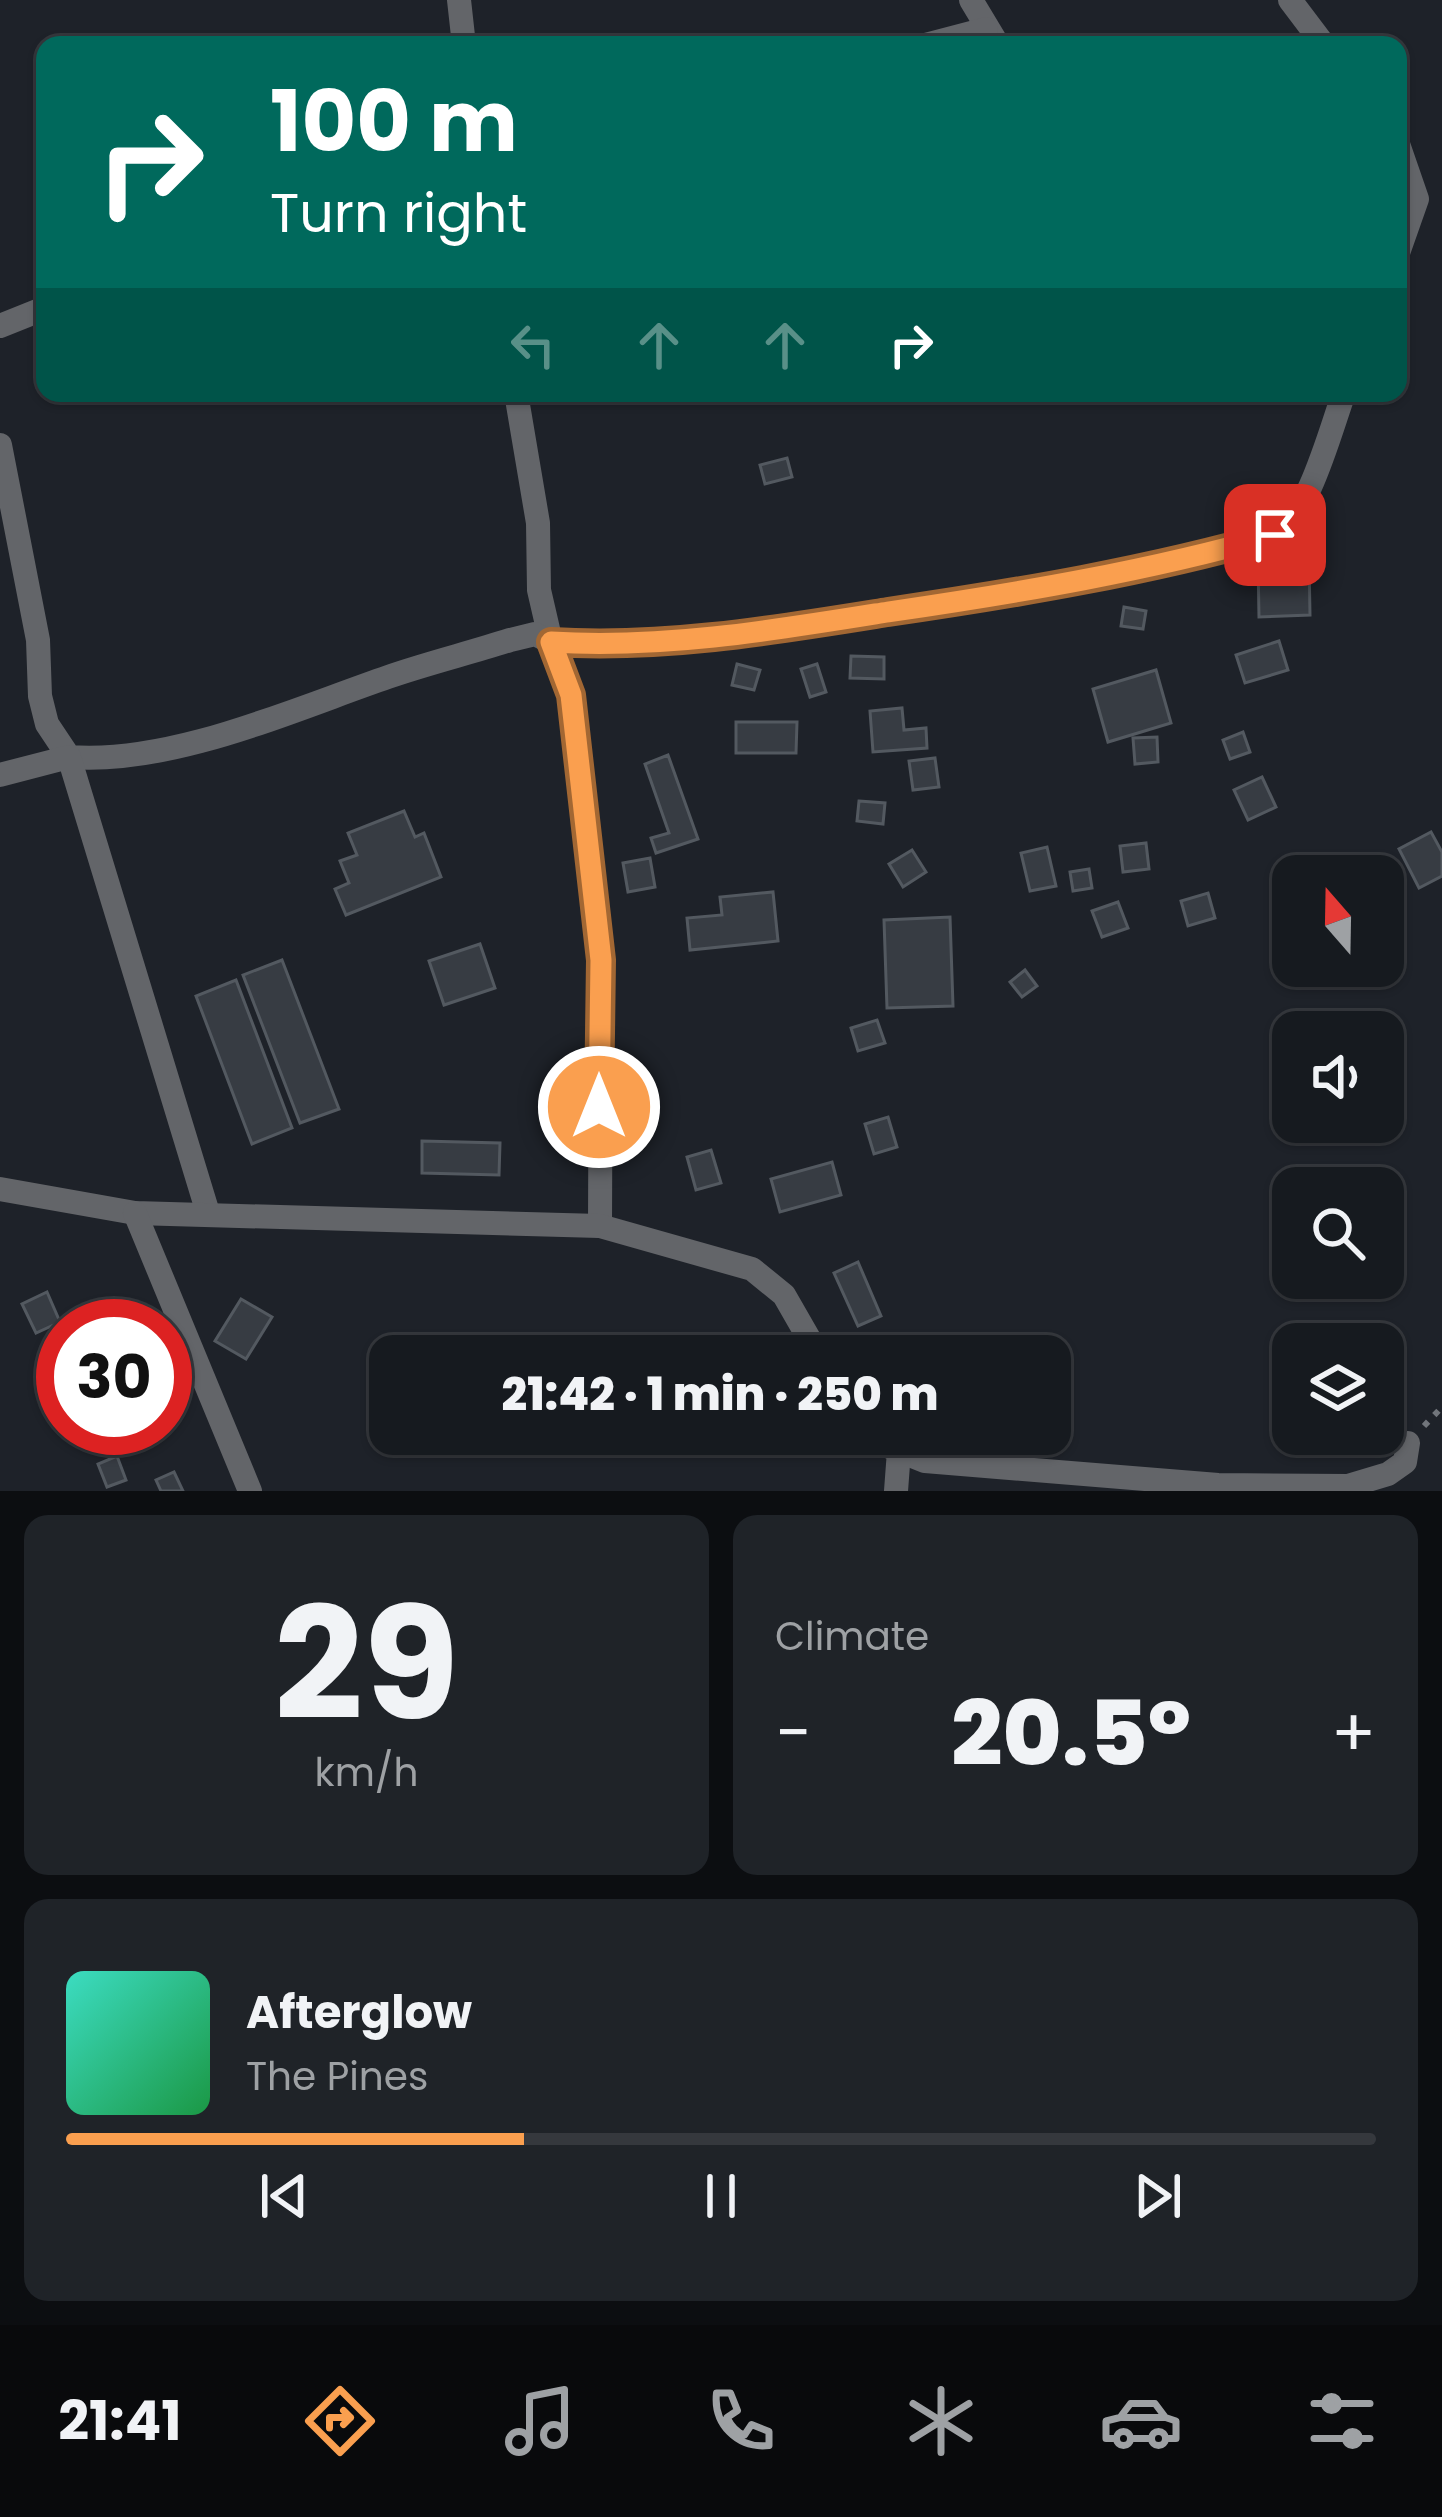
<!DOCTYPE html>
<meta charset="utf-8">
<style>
body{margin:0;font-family:Poppins,sans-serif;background:#1f2328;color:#f1f3f6;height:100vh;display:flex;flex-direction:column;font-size:45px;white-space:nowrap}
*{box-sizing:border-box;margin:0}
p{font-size:39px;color:#9ea1a4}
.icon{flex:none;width:66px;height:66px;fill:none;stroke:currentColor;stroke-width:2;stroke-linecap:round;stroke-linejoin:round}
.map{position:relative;height:1491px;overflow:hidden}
.side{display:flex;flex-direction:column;gap:24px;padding:24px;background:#0c0e11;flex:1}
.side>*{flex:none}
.hud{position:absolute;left:36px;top:36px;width:1371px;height:366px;border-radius:24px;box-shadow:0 3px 9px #0004,0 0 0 3px #35383d;background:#00695c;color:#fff;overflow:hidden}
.needle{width:78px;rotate:340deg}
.buttons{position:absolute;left:1272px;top:855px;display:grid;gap:24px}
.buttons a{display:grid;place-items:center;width:132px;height:132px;border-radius:24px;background:#161a1f;box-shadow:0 3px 9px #0004,0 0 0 3px #35383d;font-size:60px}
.speed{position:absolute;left:36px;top:1299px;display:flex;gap:24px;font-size:60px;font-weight:700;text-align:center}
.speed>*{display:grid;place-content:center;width:156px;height:156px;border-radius:50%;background:#161a1f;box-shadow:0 3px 9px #0004,0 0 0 3px #35383d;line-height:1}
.speed .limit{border:18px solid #d22;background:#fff;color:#111}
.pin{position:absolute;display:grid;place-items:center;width:102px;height:102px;color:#fff;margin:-51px;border-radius:24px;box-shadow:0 6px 18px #0006}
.me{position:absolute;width:132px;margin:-66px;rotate:0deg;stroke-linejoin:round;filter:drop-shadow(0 0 9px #0008)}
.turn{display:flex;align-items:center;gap:42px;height:252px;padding:0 36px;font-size:54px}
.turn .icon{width:156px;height:156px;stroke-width:2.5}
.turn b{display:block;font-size:84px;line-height:102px}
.lanes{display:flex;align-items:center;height:114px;padding:0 36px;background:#0003;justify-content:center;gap:60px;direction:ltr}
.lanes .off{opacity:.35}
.big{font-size:90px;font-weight:800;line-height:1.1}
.side .widget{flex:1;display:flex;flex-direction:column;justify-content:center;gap:18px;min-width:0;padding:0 42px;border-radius:24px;background:#1f2328}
.side .dial{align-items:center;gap:0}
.dial b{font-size:156px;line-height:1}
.song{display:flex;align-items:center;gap:36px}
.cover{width:144px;height:144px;border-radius:18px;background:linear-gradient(135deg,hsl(170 70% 55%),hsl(140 70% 35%))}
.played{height:12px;border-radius:6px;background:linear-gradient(90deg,#fa9f4f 35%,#35383d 35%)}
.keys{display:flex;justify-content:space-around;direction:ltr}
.heat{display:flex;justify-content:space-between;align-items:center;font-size:66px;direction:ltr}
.side .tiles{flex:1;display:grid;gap:24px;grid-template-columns:1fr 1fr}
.widget:last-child{grid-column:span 2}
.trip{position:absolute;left:369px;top:1335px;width:702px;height:120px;border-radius:24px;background:#161a1f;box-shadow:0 3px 9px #0004,0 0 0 3px #35383d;font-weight:800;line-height:120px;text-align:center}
.tabs{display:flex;height:192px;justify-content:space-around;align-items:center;background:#090a0c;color:#9ea1a4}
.tabs .icon{width:84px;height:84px}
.tabs .selected{color:#fa9f4f}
.tabs b{font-size:54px;color:#f1f3f6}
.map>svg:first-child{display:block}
</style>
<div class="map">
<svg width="1442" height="1491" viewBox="0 0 1442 1491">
<rect width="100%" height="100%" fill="#1e2229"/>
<g fill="#373c43" stroke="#535960" stroke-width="3">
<path d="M 787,458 L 792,477 L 765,484 L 760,465 Z"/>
<path d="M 1309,560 L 1310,615 L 1259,617 L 1258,561 Z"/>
<path d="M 1124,607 L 1146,611 L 1143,629 L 1121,626 Z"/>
<path d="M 1279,641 L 1288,670 L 1245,683 L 1236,655 Z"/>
<path d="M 851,656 L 884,657 L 884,679 L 850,678 Z"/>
<path d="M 737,664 L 760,670 L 754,690 L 732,685 Z"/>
<path d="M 817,664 L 826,692 L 810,697 L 801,669 Z"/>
<path d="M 1156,670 L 1171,723 L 1108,742 L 1093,689 Z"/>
<path d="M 902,708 L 904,730 L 926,728 L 927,748 L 873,752 L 870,711 Z"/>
<path d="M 736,722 L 797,722 L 796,753 L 736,753 Z"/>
<path d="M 1243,732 L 1250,752 L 1230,759 L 1223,740 Z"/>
<path d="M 1157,737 L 1158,762 L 1135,764 L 1133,738 Z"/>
<path d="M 668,755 L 698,839 L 656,853 L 651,838 L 669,833 L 645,764 Z"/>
<path d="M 935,758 L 939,787 L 913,790 L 909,761 Z"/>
<path d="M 1262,777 L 1276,807 L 1248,820 L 1234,790 Z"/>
<path d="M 859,801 L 885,803 L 883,824 L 857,821 Z"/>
<path d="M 404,811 L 415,837 L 424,833 L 441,877 L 346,915 L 335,889 L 349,883 L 340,861 L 357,855 L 348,833 Z"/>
<path d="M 1431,832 L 1442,852 L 1442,876 L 1419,888 L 1399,849 Z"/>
<path d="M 1146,843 L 1149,869 L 1123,872 L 1120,846 Z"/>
<path d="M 1047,847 L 1056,886 L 1030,891 L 1021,853 Z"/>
<path d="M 912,850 L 926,872 L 903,887 L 889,864 Z"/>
<path d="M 650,858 L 655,887 L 628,892 L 623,863 Z"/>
<path d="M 1089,869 L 1092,888 L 1073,891 L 1070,872 Z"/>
<path d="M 773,892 L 778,941 L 690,950 L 687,918 L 722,915 L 720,897 Z"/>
<path d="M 1208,893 L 1215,918 L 1188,926 L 1181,901 Z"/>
<path d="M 1118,902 L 1128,928 L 1102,937 L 1092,911 Z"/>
<path d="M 950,917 L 953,1006 L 887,1008 L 884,920 Z"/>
<path d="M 480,944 L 495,988 L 444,1005 L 429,961 Z"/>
<path d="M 282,960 L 339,1109 L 300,1123 L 243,975 Z"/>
<path d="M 1025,970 L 1037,986 L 1022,997 L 1010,982 Z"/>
<path d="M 236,980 L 292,1128 L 252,1144 L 196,996 Z"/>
<path d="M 877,1020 L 885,1043 L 858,1051 L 851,1028 Z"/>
<path d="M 888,1117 L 897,1147 L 874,1154 L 865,1124 Z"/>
<path d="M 422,1141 L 500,1143 L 499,1175 L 422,1173 Z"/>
<path d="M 711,1150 L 721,1183 L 696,1190 L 687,1157 Z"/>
<path d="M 832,1162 L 841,1195 L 780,1212 L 771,1179 Z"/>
<path d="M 858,1262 L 881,1316 L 858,1326 L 834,1273 Z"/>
<path d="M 47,1292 L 60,1322 L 36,1333 L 22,1304 Z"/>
<path d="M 241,1299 L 272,1317 L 246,1359 L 215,1341 Z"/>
<path d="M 117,1456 L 126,1480 L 107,1487 L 98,1464 Z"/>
<path d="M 174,1472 L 183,1491 L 161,1491 L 156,1480 Z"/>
</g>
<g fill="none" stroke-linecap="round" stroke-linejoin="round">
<path stroke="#71757b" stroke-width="6" stroke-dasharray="6 9" stroke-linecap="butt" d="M 1424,1426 L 1442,1407"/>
<g stroke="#636569" stroke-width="24">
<path d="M 459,0 L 464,45"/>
<path d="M 971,0 L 998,45"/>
<path d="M 1290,0 L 1324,45"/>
<path d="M 925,45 L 986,29"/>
<path d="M 1398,144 L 1417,199 L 1398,253"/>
<path d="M 0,326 L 45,308"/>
<path d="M 516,393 L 538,523 L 539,590 L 551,642 C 659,648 764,631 870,615 C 1006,595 1143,573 1275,535 C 1308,518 1331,428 1344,393"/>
<path d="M 0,445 L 38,640 L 40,696 L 47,724 L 69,757 C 171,765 292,710 388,677 C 428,663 470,653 510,640 L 535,634 L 551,642 L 571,695 L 601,960 L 600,1226"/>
<path d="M 0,775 L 69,757 L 208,1213"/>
<path d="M 0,1189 L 135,1213 L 600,1226 L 752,1269 L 784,1295 L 819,1356"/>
<path d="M 135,1213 L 250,1491"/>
<path d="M 876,1434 L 885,1445 L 925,1461 L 1218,1485 L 1348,1486 L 1388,1474 L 1405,1462 L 1408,1443"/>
<path d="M 896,1491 L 899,1451"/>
</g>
</g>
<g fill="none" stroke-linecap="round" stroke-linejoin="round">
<g stroke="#a26733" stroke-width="30">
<path id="route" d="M 599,1107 L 601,960 L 571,695 L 551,642 C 664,649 776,630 888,612 C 1018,593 1149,571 1275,535"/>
</g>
<use href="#route" stroke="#fa9f4f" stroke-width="21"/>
</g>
</svg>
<div class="buttons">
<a><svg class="needle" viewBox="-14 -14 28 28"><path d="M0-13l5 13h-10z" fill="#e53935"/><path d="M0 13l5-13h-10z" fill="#9ea1a4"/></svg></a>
<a><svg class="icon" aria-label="sound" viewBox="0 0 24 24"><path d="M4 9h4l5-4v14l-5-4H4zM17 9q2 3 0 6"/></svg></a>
<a><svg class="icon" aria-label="search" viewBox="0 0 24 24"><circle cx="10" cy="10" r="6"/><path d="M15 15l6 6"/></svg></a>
<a><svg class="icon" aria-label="layers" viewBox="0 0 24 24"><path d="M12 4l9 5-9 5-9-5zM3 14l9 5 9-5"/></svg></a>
</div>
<div class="speed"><div class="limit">30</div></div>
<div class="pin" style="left:1275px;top:535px;background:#d93025"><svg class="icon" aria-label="arrive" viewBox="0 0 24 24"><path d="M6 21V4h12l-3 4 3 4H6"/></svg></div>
<svg class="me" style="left:599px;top:1107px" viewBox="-20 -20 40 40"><circle r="17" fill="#fa9f4f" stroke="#fff" stroke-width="3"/><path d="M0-11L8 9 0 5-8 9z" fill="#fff"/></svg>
<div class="trip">21:42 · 1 min · 250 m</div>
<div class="hud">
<div class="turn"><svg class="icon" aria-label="right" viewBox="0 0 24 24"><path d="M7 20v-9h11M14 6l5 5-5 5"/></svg><div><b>100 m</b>Turn right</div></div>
<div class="lanes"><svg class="icon off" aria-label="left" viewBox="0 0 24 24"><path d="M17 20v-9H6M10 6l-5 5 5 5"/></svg><svg class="icon off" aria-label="ahead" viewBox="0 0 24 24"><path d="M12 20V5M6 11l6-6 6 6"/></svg><svg class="icon off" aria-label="ahead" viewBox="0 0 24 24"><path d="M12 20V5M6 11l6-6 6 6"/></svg><svg class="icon" aria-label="right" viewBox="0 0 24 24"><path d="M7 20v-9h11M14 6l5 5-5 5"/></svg></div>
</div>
</div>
<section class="side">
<div class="tiles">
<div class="widget dial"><b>29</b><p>km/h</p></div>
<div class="widget"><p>Climate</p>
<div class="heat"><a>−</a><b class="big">20.5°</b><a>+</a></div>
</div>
<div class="widget">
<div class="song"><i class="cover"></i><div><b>Afterglow</b><p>The Pines</p></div></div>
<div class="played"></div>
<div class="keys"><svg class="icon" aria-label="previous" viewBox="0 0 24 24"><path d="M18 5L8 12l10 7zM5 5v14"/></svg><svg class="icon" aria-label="pause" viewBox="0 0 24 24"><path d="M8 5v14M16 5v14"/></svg><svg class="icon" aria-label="next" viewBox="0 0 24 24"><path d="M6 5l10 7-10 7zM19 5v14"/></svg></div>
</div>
</div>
</section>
<nav class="tabs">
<b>21:41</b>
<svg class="icon selected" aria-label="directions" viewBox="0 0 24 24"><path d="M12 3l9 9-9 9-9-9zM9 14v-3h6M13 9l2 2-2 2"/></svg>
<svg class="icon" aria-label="music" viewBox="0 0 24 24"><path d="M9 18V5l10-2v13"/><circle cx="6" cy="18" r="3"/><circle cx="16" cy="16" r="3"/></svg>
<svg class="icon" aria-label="phone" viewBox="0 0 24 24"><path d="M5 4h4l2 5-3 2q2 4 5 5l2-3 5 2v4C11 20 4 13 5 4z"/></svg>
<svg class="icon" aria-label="climate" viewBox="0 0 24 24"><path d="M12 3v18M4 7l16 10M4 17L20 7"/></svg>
<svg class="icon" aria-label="car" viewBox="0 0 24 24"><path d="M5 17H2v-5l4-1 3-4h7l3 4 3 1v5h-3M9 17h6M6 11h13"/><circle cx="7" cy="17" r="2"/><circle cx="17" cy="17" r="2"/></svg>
<svg class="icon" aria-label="filters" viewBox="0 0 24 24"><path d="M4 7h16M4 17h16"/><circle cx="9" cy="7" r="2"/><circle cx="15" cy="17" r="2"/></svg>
</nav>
